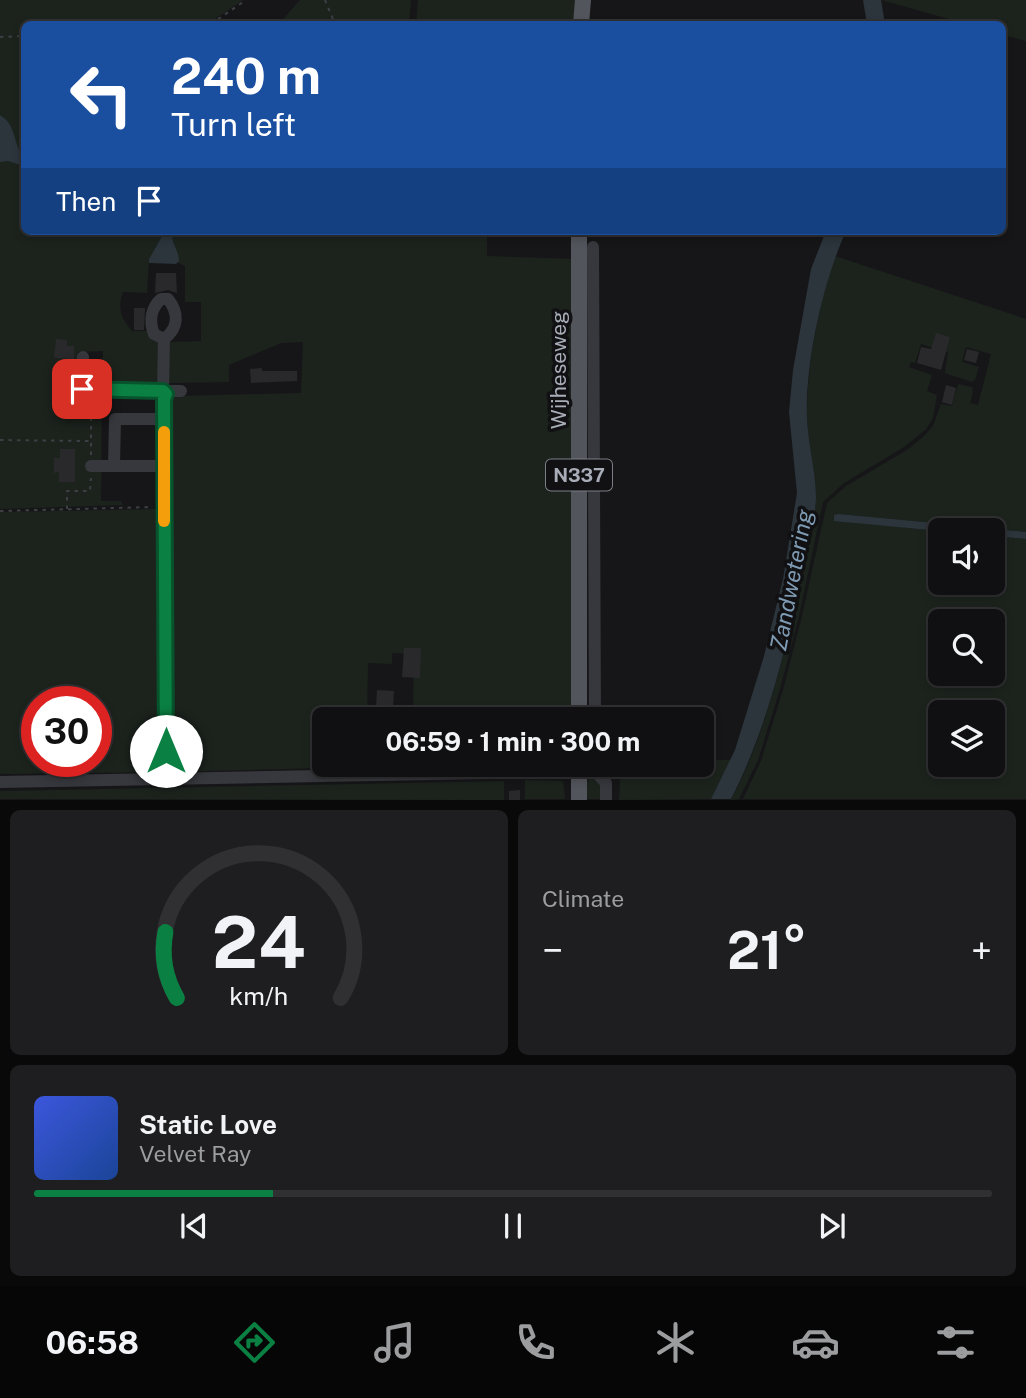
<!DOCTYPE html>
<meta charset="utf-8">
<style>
body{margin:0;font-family:"Public Sans",sans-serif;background:#1e1e20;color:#f1f3f6;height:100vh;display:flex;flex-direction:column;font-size:26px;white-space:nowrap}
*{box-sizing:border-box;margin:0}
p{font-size:23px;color:#9c9d9f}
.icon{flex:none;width:38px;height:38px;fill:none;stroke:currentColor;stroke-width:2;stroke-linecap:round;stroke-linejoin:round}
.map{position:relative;height:800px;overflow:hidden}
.drawer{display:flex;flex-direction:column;gap:10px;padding:10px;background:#09090a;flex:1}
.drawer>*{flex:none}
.hud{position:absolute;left:21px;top:21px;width:985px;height:214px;border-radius:10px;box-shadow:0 4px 10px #0003,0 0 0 2px #303032;background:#1a4fa0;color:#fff;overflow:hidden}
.fabs{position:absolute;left:928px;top:518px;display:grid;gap:14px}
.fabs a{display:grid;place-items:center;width:77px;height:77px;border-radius:10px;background:#101012;box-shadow:0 4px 10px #0003,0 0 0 2px #303032;font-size:35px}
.speed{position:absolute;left:21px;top:686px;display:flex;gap:14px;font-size:35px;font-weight:700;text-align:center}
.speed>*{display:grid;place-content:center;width:91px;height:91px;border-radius:50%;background:#101012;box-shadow:0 4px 10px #0003,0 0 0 2px #303032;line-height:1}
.speed .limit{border:10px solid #d22;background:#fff;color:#111}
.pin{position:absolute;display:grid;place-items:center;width:60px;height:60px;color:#fff;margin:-30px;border-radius:14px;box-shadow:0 4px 10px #0006}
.me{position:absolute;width:77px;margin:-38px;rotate:0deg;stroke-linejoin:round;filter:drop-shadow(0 0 5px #0008)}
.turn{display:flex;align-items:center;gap:24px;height:147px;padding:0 35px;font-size:32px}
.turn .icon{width:91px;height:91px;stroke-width:2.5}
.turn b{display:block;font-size:49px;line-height:60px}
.then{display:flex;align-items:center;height:66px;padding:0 35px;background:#0003;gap:14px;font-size:26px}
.big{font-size:52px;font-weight:700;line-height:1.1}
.drawer .card{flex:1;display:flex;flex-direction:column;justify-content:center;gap:10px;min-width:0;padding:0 24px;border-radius:10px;background:#1e1e20}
.drawer .dial{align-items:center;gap:0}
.dial svg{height:182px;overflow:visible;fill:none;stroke:#303032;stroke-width:7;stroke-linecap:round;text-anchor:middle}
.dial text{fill:#f1f3f6;stroke:none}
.song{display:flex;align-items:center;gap:21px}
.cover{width:84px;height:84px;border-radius:10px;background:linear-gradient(135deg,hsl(230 70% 55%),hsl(220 70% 35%))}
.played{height:7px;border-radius:4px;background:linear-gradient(90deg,#0b8043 25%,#303032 25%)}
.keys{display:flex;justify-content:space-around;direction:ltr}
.heat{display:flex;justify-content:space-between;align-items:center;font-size:38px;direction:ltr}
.drawer .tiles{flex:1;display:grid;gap:10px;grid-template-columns:1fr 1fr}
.card:last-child{grid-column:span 2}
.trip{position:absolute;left:312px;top:707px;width:402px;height:70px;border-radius:10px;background:#101012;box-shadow:0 4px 10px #0003,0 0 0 2px #303032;font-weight:700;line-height:70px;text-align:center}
.dock{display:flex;height:112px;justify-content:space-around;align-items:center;background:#060607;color:#9c9d9f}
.dock .icon{width:49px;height:49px}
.dock .active{color:#0b8043}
.dock b{font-size:32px;color:#f1f3f6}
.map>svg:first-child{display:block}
</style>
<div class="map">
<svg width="1026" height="800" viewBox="0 0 1026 800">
<rect width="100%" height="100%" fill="#161618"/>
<g fill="#1c231d" fill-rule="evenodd">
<path d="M 0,0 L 243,0 L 208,24 L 24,24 L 24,231 L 165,231 L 149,259 L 147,293 L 123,292 C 117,308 121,319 132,331 L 147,331 L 159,343 L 158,384 L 102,383 L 103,351 L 78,352 L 77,392 L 102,393 L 101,501 L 121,501 L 123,505 L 0,509 Z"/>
<path d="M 300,0 L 411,0 L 409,24 L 279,24 Z"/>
<path d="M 418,0 L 575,0 L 575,24 L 416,24 Z"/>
<path d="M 881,0 L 1026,0 L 1026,41 L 1003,35 L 1003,24 L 967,24 Z"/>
<path d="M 172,231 L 487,231 L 487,256 L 574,259 L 572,719 L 413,719 L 414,654 L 392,653 L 392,664 L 368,663 L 367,719 L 324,719 L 324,765 L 366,765 L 366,767 L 170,772 L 170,404 L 176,396 L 301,393 L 303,342 L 281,343 L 229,365 L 229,382 L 167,383 L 169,342 L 201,341 L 201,302 L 185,302 L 185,266 L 178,263 C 180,253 171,244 172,231 Z"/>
<path d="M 835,256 L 1026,319 L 1026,532 L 972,527 L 969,530 L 959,530 L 956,525 L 839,514 L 833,520 L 940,531 L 940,583 L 992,583 L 992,536 L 1026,539 L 1026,799 L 743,799 L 761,761 L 783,690 L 802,616 L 827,503 L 846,486 L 907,450 L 923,437 L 933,426 L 941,404 L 952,406 L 958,384 L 972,387 L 973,391 L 970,403 L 978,405 L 991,354 L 966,347 L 962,362 L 979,367 L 975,380 L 972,382 L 945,373 L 948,352 L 921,344 L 915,363 L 911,362 L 909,367 L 932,375 L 927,391 L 937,395 L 933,418 L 926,429 L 904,447 L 844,483 L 823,502 L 799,616 L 780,689 L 758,760 L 739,799 L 731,800 C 768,729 786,648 802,571 C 807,547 815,522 816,498 C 816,471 808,445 807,418 C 807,364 818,307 835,256 ZM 940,621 L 992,621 L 992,674 L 940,674 ZM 940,712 L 992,712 L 992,765 L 940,765 Z"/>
<path d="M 158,509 L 162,511 L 161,772 L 0,774 L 0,512 ZM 37,702 L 96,702 L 96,761 L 37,761 Z"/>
<path d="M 702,760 L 731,760 L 711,799 L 619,800 L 621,765 L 702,765 Z"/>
<path d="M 590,778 L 599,781 L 604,799 L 587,799 L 586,783 Z"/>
<path d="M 525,780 L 563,781 L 565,799 L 525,799 Z"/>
<path d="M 504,781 L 504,800 L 0,799 L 0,791 Z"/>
</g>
<g fill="#2c353c">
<path d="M 863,0 L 881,0 L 885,24 L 867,24 Z"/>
<path d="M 0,115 C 14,124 13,135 19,150 C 22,156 25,158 24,166 L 8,161 L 0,162 Z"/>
<path d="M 165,231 L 172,231 C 171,244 179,250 179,261 L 176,264 L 149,263 L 149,259 Z"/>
<path d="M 826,231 L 846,231 C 823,282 805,362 807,418 C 808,445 816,471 816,498 C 815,522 807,547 802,571 C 786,649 767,729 731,799 L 711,799 L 735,750 L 764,656 L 783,579 L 797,493 L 789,412 L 793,370 L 811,269 Z"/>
<path d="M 839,514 L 956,525 L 959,530 L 940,531 L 834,521 L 834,515 Z"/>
<path d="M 972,527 L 1026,532 L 1026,539 L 992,536 L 992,530 L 969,530 Z"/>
</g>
<g fill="#29292c">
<path d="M 156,273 L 176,273 L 177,293 L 168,290 L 155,293 Z"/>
<path d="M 134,308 L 145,308 L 144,330 L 134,330 Z"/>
<path d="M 936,333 L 950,337 L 941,370 L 917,363 L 921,347 L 931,349 Z"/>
<path d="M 56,339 L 67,340 L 67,346 L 74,346 L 74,359 L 54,358 Z"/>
<path d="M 967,349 L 979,352 L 976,363 L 964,360 Z"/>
<path d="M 92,361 L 102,361 L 101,381 L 91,380 Z"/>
<path d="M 262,368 L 262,371 L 297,371 L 297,381 L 251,383 L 250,369 Z"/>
<path d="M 946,385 L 956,388 L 952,405 L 942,402 Z"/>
<path d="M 60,449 L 75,449 L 75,482 L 59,482 L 59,472 L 54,473 L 54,458 L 60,458 Z"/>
<path d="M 404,648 L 421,648 L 420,678 L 402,677 Z"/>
<path d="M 377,690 L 394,691 L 393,708 L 376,707 Z"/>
<path d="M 520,790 L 520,800 L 509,800 L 509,791 Z"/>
</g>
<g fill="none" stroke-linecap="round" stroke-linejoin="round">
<g stroke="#3d3f44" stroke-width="2" stroke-dasharray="3.5 5" stroke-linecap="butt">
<path d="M 325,0 L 335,24"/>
<path d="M 211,24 L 246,0"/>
<path d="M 0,37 L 24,36"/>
<path d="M 0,440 L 90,441"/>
<path d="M 91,455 L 91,401"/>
<path d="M 67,509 L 67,491 L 90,491 L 91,478"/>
<path d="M 0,511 L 153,507"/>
</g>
<g stroke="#37383d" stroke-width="12">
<path d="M 593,247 L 595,719"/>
<path d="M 164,339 L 154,334 C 149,321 151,308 161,299 L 168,299 C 179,313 179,328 164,339 L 163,391 L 166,394"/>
<path d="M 83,357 L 82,389 L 163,391"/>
<path d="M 91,466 L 164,466"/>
<path d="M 114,466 L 115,419 L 164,419"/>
<path d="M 166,778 L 164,399 L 171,391 L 181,391"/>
<path d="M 0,782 L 595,771 L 606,783 L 606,800"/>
</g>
<g stroke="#53555c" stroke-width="16">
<path d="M 581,24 L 583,0"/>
<path d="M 579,719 L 579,231"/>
<path d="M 579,800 L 579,765"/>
</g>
</g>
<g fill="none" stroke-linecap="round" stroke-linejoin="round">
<g stroke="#07532c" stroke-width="18">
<path id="route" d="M 82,389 L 163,391 L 166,394 L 164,399 L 166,751"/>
</g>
<use href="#route" stroke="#0b8043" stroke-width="12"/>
<path stroke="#f59e0b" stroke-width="12" d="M 164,432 L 164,521"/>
</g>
<g text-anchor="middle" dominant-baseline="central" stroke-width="7" stroke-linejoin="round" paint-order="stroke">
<rect fill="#111113" stroke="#7b7e86" stroke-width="2" x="546" y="459.5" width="66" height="31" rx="5"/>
<g font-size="19" font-weight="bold" fill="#a8adb8">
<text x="579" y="475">N337</text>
</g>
<g font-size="21" fill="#a8adb8" stroke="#111113">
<text transform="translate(558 370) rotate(-90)">Wijheseweg</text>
</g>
<g font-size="23" font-style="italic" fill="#7f9bb3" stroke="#111113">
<text transform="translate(791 580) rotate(-79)">Zandwetering</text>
</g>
</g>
</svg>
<div class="fabs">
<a><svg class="icon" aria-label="sound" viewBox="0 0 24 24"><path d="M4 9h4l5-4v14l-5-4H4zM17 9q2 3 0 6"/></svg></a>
<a><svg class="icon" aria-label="search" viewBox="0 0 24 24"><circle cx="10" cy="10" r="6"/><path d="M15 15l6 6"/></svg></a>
<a><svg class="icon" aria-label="layers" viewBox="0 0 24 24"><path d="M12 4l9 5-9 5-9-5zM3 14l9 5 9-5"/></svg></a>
</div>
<div class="speed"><div class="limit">30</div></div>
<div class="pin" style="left:82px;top:389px;background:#d93025"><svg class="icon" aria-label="arrive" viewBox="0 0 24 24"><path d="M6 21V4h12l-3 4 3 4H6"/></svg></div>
<svg class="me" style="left:166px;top:751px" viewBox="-20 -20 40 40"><circle r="19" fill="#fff"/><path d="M0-13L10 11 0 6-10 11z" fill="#0b8043"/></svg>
<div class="trip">06:59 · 1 min · 300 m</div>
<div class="hud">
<div class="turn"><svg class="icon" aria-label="left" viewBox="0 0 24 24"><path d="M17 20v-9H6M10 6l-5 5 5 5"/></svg><div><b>240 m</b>Turn left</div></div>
<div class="then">Then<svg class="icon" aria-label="arrive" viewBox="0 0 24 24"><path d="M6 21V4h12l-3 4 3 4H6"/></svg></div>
</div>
</div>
<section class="drawer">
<div class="tiles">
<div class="card dial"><svg viewBox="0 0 100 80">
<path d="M14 69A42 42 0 1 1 86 69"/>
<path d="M14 69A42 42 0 0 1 9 40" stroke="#0b8043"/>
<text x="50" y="56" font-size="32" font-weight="700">24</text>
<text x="50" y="72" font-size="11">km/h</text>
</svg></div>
<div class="card"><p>Climate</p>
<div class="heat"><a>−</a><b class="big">21°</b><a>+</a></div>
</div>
<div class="card">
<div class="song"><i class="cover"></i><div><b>Static Love</b><p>Velvet Ray</p></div></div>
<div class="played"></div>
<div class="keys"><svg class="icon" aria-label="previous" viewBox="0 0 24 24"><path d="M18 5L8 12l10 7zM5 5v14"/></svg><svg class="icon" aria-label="pause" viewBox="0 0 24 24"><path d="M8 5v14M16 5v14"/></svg><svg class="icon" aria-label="next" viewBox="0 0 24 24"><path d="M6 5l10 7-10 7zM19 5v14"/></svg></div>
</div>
</div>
</section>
<nav class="dock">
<b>06:58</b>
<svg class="icon active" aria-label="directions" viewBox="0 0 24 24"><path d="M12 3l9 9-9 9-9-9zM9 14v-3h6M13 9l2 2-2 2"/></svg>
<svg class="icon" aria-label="music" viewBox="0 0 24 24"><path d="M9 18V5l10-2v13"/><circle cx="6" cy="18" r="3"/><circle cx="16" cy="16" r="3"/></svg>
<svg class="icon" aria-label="phone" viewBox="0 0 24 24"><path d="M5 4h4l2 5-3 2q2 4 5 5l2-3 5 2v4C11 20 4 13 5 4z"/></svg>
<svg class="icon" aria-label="climate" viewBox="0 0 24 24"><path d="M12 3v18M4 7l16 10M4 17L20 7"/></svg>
<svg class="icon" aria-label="car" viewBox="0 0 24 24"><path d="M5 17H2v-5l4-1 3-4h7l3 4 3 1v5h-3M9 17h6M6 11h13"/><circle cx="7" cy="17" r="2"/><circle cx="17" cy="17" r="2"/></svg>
<svg class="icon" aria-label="filters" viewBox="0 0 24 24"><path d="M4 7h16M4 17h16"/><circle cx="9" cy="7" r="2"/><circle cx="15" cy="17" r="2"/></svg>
</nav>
